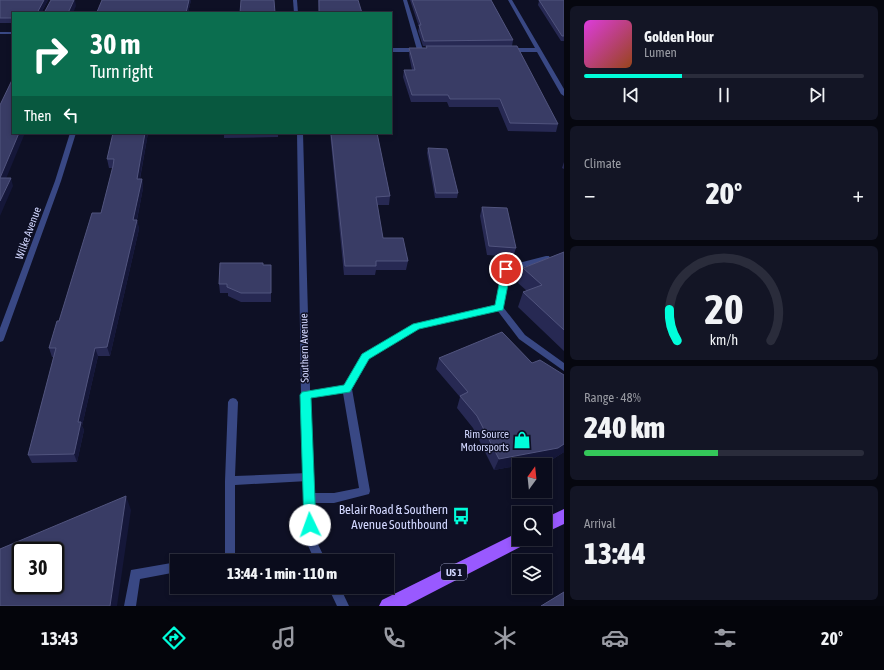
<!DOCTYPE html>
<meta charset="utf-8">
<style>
body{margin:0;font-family:"Asap Condensed",sans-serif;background:#131525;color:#f1f3f6;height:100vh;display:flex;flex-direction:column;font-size:15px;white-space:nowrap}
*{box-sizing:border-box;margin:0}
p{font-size:13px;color:#999ba3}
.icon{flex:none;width:22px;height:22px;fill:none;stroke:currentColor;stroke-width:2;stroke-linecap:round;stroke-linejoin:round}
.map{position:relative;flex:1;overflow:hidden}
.sheet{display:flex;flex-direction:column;gap:6px;padding:6px;background:#06070f;width:320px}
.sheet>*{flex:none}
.hud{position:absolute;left:12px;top:12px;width:380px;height:122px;border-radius:0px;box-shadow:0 2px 6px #0003,0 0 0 1px #2a2c3b;background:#0b6e4f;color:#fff;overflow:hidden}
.needle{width:26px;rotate:15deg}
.fabs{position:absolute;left:512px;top:458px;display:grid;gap:8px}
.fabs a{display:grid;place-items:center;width:40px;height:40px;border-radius:0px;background:#0a0c1c;box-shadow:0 2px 6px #0003,0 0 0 1px #2a2c3b;font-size:20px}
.speed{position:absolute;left:12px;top:542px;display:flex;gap:8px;font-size:20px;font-weight:700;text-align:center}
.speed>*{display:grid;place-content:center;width:52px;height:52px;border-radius:50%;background:#0a0c1c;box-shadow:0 2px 6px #0003,0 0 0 1px #2a2c3b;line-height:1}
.speed .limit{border:2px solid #111;border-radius:6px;background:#fff;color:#111}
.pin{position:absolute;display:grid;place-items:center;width:34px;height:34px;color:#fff;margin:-17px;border:2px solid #fff;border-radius:50%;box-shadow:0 1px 4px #0007}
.me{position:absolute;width:44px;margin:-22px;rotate:357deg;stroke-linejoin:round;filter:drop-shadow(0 0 3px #0008)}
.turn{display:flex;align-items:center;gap:14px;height:84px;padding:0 12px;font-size:18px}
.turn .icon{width:52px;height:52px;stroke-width:2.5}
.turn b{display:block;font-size:28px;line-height:34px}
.then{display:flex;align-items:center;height:38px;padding:0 12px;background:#0003;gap:8px;font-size:15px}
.big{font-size:30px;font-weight:800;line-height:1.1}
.sheet .tile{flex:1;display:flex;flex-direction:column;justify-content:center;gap:6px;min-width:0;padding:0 14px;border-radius:6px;background:#131525}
.sheet .dial{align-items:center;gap:0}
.dial svg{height:104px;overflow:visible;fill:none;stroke:#2a2c3b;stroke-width:7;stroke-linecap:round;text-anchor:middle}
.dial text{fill:#f1f3f6;stroke:none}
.song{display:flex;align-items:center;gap:12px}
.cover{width:48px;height:48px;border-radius:6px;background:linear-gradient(135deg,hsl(300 70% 55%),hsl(20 70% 35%))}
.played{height:4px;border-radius:2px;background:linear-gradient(90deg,#00fdda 35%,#2a2c3b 35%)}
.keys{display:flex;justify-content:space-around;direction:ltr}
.heat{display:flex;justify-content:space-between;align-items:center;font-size:22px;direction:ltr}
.charge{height:6px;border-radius:3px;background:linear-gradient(90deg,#34c759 48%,#2a2c3b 0)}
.trip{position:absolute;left:170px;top:554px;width:224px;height:40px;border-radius:0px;background:#0a0c1c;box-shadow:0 2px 6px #0003,0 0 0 1px #2a2c3b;font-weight:800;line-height:40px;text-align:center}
.tab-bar{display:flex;height:64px;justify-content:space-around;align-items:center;background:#04050b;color:#999ba3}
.tab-bar .icon{width:28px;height:28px}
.tab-bar .active{color:#00fdda}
.tab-bar b{font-size:18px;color:#f1f3f6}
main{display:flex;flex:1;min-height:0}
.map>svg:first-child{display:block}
</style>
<main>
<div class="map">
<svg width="564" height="606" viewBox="0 0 564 606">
<rect width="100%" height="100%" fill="#0e1025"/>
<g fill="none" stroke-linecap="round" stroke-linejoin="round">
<g fill="#394884" fill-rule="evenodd">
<path d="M 403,0 L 407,0 L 423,50 L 422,51 L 417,50 Z"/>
<path d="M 546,256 L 549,256 L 550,258 L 549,260 L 510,271 L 503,307 L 525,335 L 564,363 L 564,371 L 519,339 L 497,310 L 418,328 L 369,359 L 352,389 L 370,491 L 369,494 L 334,503 L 309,503 L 305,501 L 304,498 L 305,495 L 309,493 L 334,493 L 359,488 L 343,393 L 305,399 L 302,398 L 300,395 L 302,392 L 344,386 L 363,355 L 413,324 L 495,305 L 503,267 Z"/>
<path d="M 233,398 L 236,399 L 238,402 L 235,476 L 308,473 L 312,474 L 313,477 L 312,480 L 308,481 L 235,485 L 235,557 L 233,561 L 205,561 L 206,557 L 225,553 L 225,481 L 228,402 L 230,399 Z"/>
<path d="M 177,562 L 177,572 L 140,579 L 136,606 L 124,606 L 131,570 Z"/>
</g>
<g fill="#394884" fill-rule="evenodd">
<path d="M 293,0 L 297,0 L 298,13 L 294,13 Z"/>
<path d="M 508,0 L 512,0 L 564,89 L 564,96 L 561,94 L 537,52 L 510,52 L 507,50 L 510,48 L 535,48 Z"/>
<rect x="0" y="32" width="13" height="2"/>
<path d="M 391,48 L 420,48 L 423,50 L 420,52 L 391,52 Z"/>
<path d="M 70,133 L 76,133 L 61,181 L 4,339 L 3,341 L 0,342 L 0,328 L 55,181 Z"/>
<path d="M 297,133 L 303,133 L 312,461 L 315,538 L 326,561 L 315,561 L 305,539 L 302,461 Z"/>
<path d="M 328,587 L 340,587 L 349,606 L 337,606 Z"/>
</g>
<g fill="#9959ff" fill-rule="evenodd">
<path d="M 564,509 L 564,524 L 545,533 L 545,518 Z"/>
<path d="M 519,532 L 519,539 L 528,539 L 526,544 L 406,606 L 379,606 L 382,600 Z"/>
</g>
</g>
<g fill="#272953">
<path d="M 0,0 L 48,0 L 41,13 L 13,13 L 13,23 L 0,23 Z"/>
<path d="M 102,0 L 191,0 L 188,13 L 97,13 Z"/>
<path d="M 318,0 L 356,0 L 362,13 L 319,13 Z"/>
<path d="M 410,0 L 491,0 L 513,40 L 512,46 L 438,46 L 558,124 L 556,132 L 508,131 L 498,107 L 449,107 L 447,102 L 411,102 L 403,77 L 404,70 L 412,70 L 409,55 L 409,48 L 426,48 L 426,46 L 423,46 L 418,31 L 419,27 Z"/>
<path d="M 538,0 L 564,0 L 564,41 L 561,41 L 538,5 L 539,1 Z"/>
<path d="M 148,133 L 140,179 L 142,179 L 143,188 L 137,220 L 139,229 L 110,356 L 98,356 L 82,426 L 84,430 L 77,462 L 32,463 L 28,455 L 54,357 L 52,357 L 49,348 L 59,321 L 101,213 L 113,168 L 109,168 L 107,159 Z"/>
<path d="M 224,133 L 278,133 L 278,137 L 224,138 Z"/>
<path d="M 330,133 L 377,133 L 390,196 L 389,205 L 377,205 L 383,238 L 408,261 L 406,270 L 376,270 L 375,275 L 344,275 Z"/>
<path d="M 428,148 L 458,193 L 457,198 L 435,198 L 427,153 Z"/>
<path d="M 564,162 L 564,169 L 562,168 Z"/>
<path d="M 482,207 L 516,248 L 513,257 L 487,255 L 480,216 Z"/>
<path d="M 564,252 L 564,351 L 518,307 L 523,292 L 527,291 L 518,283 L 523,268 Z"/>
<path d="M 263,265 L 271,265 L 271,302 L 241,302 L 228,296 L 228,293 L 220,293 L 219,284 Z"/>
<path d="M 439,358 L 532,363 L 564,375 L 564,452 L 553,459 L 494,470 L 473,428 L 457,408 L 460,397 L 436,369 Z"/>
</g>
<g fill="#151739">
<path d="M 44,0 L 48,0 L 41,13 L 37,13 Z"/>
<path d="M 74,0 L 75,0 L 76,6 L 73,13 L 68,13 Z"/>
<path d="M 189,0 L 191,0 L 188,13 L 186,13 Z"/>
<path d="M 19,133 L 25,133 L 3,186 L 0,178 Z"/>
<path d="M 145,133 L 148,133 L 138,188 L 137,179 Z"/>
<path d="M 11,178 L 13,186 L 0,216 L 0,201 Z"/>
<path d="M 142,179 L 143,188 L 135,229 L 133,220 Z"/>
<path d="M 137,220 L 139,229 L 110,356 L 107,347 Z"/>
<path d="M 95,348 L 98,356 L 82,426 L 84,430 L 77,462 L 74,454 L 78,422 Z"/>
<path d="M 564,444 L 564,452 L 553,459 L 494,470 L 499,459 Z"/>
<path d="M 126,496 L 131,510 L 117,606 L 110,606 Z"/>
</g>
<g fill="#393c65" stroke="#51547e" fill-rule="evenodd">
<path d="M 0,0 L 44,0 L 37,13 L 13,13 L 13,18 L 0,18 Z"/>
<path d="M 51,0 L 74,0 L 68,13 L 44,13 Z"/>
<path d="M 102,0 L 189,0 L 186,13 L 97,12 Z"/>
<path d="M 241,0 L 274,0 L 275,13 L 240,13 Z"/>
<path d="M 319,0 L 358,0 L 362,13 L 319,13 Z"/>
<path d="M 412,0 L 491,0 L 513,40 L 424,41 L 419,25 L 421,25 Z"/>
<path d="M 539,0 L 564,0 L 564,36 L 562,36 Z"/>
<path d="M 426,46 L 517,46 L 558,124 L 510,123 L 500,99 L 450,99 L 448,95 L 412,95 L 404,70 L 415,70 L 409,48 L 427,48 Z"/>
<path d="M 13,78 L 13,133 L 19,133 L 0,178 L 11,178 L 0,201 L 0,105 Z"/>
<path d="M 113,133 L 145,133 L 137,179 L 142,179 L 133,220 L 137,220 L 107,347 L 95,348 L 78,422 L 81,422 L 74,454 L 28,455 L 56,348 L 49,348 L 57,321 L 59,321 L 92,213 L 101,213 L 113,166 L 114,159 L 107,159 Z"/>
<path d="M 331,133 L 377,133 L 390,196 L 376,197 L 383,238 L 403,238 L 408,261 L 376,261 L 376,266 L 345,266 Z"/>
<path d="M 428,148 L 447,149 L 458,193 L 436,193 Z"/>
<path d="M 482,207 L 507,208 L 516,248 L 489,246 Z"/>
<path d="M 564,252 L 564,330 L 523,292 L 542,285 L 523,268 Z"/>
<path d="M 220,263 L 263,263 L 263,265 L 271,265 L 271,293 L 241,293 L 227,287 L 227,284 L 219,284 Z"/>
<path d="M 502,332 L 532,363 L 540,360 L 564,375 L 564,444 L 558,448 L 499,459 L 477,416 L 460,396 L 468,392 L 439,358 Z"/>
<path d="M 126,496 L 110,606 L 0,606 L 0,549 ZM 21,551 L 55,551 L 55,585 L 21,585 Z"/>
<path d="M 564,592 L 564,606 L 541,606 Z"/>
</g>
<path fill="#00fdda" stroke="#00a48e" d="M 506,266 L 511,269 L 503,310 L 419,329 L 369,359 L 350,392 L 311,398 L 316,525 L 314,529 L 310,531 L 305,529 L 304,525 L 300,395 L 302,392 L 344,385 L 362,354 L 413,324 L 495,305 L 502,269 Z"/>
<defs>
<g id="shop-bare" transform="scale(1.38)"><path d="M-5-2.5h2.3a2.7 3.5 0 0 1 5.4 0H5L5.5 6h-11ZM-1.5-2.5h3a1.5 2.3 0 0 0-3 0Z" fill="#00fdda" stroke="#0e1025" stroke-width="2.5" paint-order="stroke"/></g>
<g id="bus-bare" transform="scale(1.38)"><path d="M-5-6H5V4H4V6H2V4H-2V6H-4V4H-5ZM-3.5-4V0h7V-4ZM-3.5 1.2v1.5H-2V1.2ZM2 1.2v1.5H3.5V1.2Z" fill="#00fdda" stroke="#0e1025" stroke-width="2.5" paint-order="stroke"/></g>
</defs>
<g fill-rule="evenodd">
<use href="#shop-bare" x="522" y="440"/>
<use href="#bus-bare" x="461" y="516"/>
</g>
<g text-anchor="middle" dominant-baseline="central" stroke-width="3" stroke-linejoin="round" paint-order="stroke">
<rect fill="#0e1025" stroke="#979bbe" stroke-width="1" x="441" y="564" width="26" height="16" rx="3"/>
<g font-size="10" font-weight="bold" fill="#d2d7ff">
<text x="454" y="572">US 1</text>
</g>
<g font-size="11" fill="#d2d7ff" stroke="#0e1025">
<text transform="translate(28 233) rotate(-70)">Wilke Avenue</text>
<text transform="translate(304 348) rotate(-91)">Southern Avenue</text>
</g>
<g font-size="11" fill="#d2d7ff" stroke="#0e1025" text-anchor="end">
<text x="509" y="434">Rim Source<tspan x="509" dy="13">Motorsports</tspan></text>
</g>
<g font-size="13" fill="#d2d7ff" stroke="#0e1025" text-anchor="end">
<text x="448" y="509">Belair Road &amp; Southern<tspan x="448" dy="15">Avenue Southbound</tspan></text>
</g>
</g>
</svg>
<div class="fabs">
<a><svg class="needle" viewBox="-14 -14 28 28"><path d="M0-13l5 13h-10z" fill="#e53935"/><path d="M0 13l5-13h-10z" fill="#999ba3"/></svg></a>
<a><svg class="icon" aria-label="search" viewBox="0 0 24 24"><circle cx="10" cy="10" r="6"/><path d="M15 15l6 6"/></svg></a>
<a><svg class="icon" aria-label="layers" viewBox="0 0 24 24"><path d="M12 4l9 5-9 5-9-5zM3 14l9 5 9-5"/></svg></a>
</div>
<div class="speed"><div class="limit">30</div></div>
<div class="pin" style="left:506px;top:269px;background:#d93025"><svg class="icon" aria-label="arrive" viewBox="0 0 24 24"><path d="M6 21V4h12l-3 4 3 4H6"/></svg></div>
<svg class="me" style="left:310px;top:525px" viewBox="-20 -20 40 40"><circle r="19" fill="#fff"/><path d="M0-13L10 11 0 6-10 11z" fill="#00fdda"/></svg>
<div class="trip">13:44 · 1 min · 110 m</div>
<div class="hud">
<div class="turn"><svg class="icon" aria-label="right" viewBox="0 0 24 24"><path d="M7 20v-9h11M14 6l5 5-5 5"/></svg><div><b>30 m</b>Turn right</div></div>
<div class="then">Then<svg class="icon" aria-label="left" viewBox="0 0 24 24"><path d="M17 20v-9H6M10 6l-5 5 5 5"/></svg></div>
</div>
</div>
<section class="sheet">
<div class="tile">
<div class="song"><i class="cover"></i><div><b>Golden Hour</b><p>Lumen</p></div></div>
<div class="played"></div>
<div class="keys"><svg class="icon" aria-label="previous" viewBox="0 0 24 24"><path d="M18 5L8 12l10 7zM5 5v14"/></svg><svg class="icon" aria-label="pause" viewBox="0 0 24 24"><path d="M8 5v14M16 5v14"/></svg><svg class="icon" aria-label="next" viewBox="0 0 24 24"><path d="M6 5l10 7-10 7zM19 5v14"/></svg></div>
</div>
<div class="tile"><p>Climate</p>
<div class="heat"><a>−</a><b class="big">20°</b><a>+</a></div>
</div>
<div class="tile dial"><svg viewBox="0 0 100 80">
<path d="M14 69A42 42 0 1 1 86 69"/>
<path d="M14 69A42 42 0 0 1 8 45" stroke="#00fdda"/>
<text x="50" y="56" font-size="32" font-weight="700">20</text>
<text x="50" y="72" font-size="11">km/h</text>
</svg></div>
<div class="tile"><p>Range · 48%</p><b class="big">240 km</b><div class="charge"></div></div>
<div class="tile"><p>Arrival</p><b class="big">13:44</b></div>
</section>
</main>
<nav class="tab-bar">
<b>13:43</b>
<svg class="icon active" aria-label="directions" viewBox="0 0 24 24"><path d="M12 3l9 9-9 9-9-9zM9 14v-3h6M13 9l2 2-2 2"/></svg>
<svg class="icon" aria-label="music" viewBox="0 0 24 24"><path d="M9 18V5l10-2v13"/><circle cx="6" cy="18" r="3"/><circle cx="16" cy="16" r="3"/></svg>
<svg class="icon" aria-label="phone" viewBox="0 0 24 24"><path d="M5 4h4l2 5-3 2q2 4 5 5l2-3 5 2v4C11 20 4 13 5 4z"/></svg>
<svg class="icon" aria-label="climate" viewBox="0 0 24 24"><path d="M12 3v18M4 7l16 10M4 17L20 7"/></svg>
<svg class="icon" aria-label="car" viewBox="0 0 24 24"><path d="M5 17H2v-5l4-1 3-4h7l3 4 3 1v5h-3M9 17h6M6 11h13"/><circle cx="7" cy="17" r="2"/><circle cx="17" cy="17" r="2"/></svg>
<svg class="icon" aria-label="filters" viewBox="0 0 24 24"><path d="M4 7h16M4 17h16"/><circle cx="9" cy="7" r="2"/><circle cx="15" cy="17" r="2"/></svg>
<b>20°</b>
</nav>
